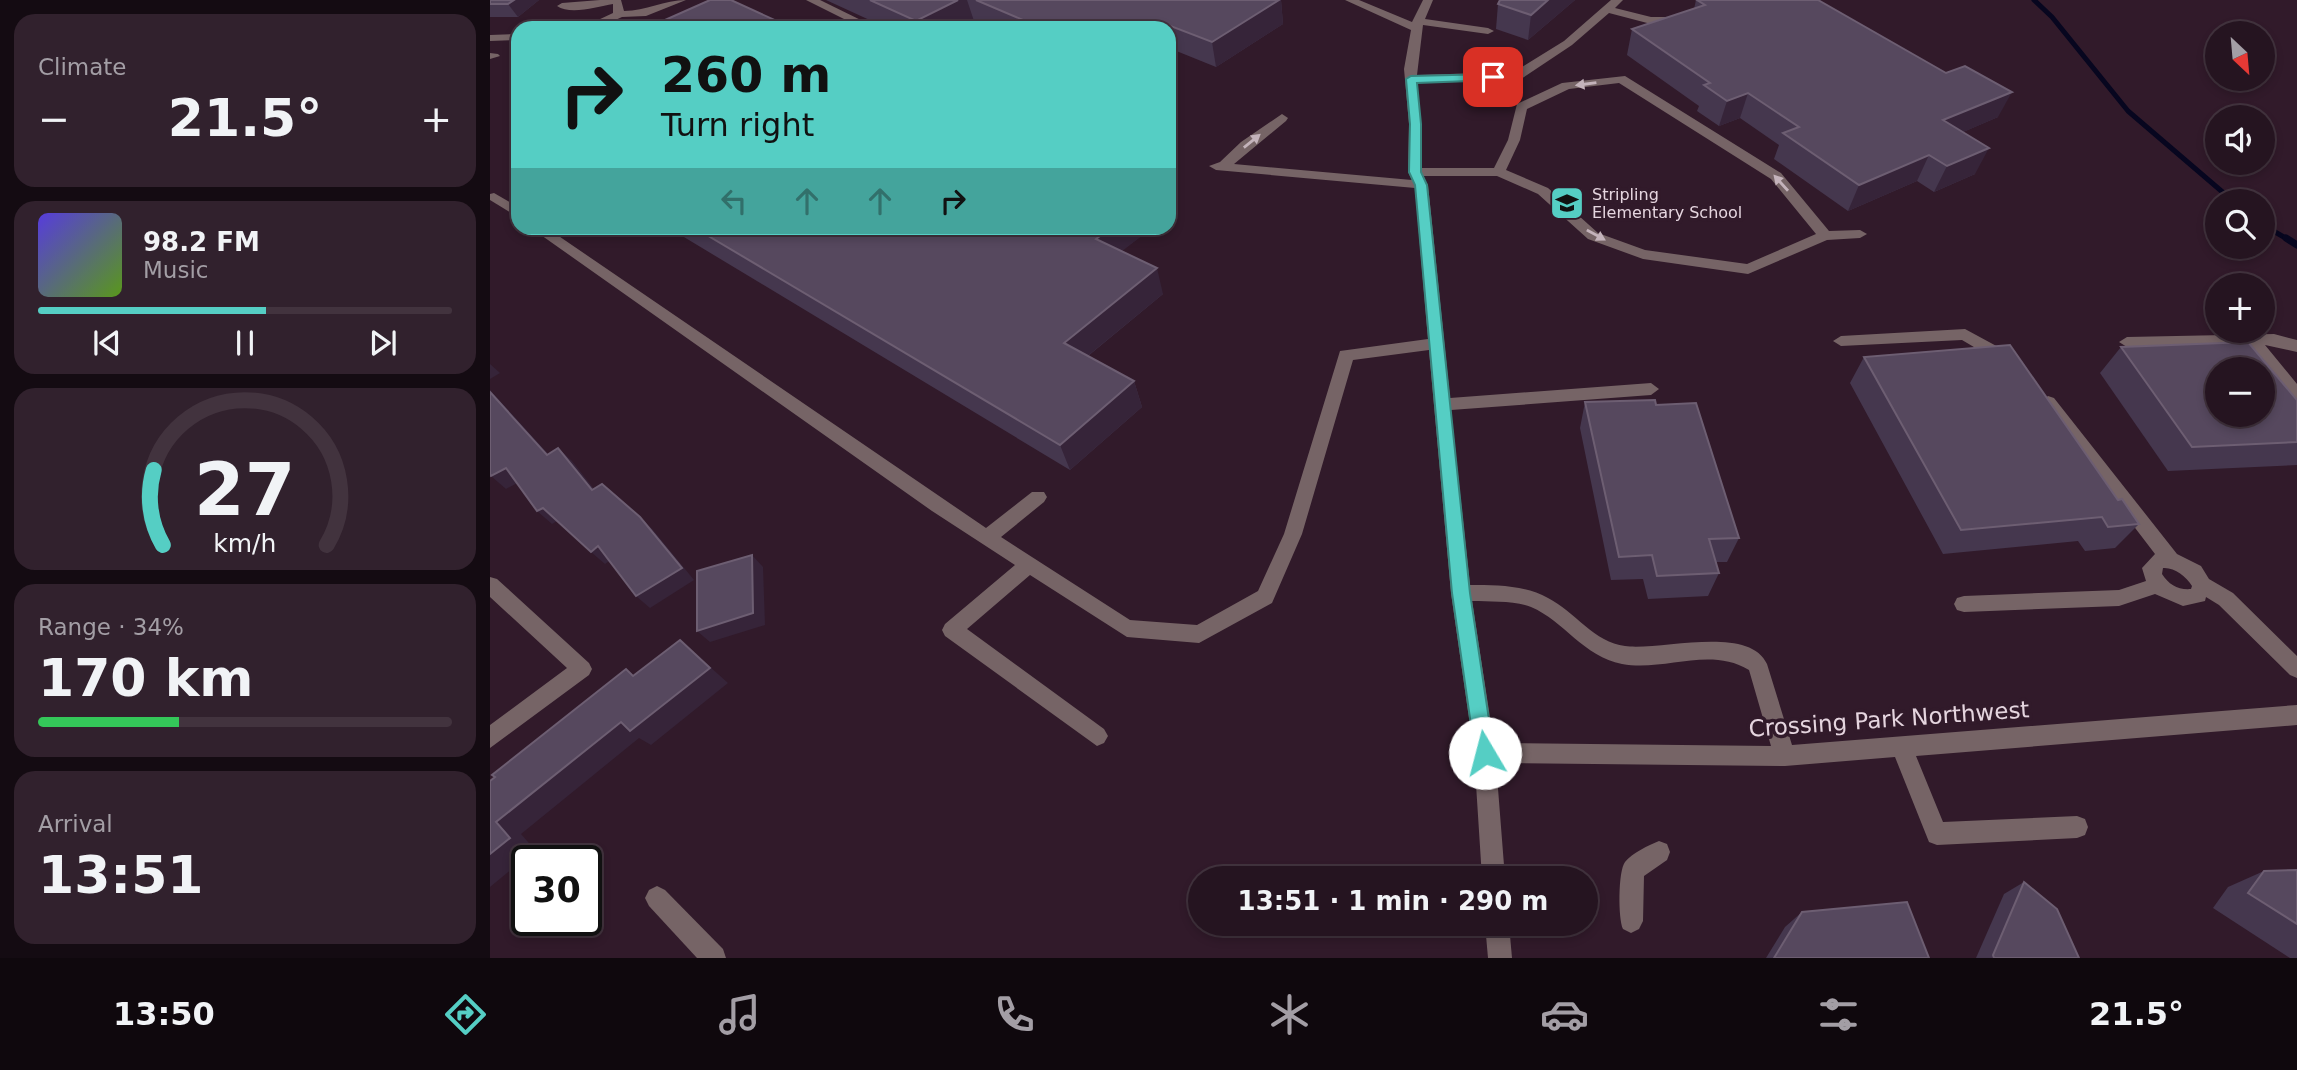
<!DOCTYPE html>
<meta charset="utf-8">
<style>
body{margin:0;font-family:"DejaVu Sans",sans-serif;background:#31212d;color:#f1f3f6;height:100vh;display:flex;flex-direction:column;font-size:26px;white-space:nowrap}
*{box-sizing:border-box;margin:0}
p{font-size:23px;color:#a39ea5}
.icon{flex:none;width:38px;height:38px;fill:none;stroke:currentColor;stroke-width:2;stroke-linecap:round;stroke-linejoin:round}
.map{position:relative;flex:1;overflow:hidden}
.panel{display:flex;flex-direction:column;gap:14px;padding:14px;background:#140b12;width:490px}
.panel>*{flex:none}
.top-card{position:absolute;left:21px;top:21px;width:665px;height:214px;border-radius:21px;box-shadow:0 4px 10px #0003,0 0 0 2px #42333e;background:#55cec4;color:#111;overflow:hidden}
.needle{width:46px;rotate:154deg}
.buttons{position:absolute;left:1715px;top:21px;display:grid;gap:14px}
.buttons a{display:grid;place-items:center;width:70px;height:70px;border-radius:50%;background:#251420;box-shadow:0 4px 10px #0003,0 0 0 2px #42333e;font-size:35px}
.speed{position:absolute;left:21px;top:845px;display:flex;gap:14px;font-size:35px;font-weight:700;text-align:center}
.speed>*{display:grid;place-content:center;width:91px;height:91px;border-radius:50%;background:#251420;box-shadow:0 4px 10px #0003,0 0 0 2px #42333e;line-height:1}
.speed .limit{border:4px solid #111;border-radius:10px;background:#fff;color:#111}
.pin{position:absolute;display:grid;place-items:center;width:60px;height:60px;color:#fff;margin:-30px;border-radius:14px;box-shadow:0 4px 10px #0006}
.me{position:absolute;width:77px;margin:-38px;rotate:352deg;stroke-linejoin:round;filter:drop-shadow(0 0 5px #0008)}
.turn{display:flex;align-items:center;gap:24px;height:147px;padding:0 35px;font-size:32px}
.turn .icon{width:91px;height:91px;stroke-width:2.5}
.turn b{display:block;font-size:49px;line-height:60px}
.lanes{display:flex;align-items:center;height:66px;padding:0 35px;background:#0003;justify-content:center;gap:35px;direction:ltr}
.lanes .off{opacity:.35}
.big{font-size:52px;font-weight:800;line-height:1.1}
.panel .tile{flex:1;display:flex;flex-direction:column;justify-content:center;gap:10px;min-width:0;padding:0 24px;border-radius:21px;background:#31212d}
.panel .dial{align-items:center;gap:0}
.dial svg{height:182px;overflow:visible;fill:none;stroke:#42333e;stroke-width:7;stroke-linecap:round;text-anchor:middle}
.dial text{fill:#f1f3f6;stroke:none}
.song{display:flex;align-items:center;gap:21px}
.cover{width:84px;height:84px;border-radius:10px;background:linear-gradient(135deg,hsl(250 70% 55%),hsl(90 70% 35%))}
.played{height:7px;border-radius:4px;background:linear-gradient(90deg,#55cec4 55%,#42333e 55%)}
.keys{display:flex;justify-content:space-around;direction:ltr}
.heat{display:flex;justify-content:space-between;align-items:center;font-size:38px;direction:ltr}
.charge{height:10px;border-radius:5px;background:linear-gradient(90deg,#34c759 34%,#42333e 0)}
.trip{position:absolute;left:698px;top:866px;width:410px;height:70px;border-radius:35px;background:#251420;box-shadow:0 4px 10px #0003,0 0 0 2px #42333e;font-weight:800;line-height:70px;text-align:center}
.tabs{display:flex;height:112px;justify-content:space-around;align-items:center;background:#0f080d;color:#a39ea5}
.tabs .icon{width:49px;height:49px}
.tabs .on{color:#55cec4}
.tabs b{font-size:32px;color:#f1f3f6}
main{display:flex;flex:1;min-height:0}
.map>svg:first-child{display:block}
</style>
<main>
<section class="panel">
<div class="tile"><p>Climate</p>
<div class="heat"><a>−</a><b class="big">21.5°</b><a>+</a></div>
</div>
<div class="tile">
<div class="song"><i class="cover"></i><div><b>98.2 FM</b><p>Music</p></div></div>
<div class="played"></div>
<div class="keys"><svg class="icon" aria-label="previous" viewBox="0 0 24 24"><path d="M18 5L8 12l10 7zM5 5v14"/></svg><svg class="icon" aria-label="pause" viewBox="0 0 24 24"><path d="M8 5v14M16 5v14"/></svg><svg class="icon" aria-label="next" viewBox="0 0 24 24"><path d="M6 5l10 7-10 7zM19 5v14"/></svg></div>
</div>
<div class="tile dial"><svg viewBox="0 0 100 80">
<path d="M14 69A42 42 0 1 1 86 69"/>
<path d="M14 69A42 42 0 0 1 10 36" stroke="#55cec4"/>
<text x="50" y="56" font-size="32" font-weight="700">27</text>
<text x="50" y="72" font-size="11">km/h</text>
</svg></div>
<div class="tile"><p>Range · 34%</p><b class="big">170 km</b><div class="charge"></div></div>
<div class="tile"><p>Arrival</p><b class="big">13:51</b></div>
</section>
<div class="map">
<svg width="1807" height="958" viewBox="0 0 1807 958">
<rect width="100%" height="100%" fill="#311a2a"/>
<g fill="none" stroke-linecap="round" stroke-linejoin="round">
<g stroke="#07061f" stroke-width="5">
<path d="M 1544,0 L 1562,17 L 1638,111 L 1743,201"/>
<path d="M 1773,225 L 1799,240"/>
</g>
<path stroke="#07061f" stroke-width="7" d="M 1796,238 L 1807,245"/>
<g fill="#766466" fill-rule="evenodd">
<path d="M 110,0 L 131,0 L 134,11 C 156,11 174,0 196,0 L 156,16 L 132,17 L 108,28 L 91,28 L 123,13 L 123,4 C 107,7 80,15 67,6 L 72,3 Z"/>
<path d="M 316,0 L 330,0 L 387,28 L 372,28 Z"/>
<path d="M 855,0 L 869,0 L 922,22 L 933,0 L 943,0 L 935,19 L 998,28 L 1004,31 L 998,34 L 933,25 L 927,75 L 1024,72 L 1074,41 L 1121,0 L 1133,0 L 1125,8 L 1161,17 L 1192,17 L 1192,21 L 1161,24 L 1119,13 L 1082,45 L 1031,79 L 927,82 L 932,168 L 1004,168 L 1018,140 L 1027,104 L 1072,83 L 1135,76 L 1291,173 L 1339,231 L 1370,230 L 1377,234 L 1370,238 L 1337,240 L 1258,274 L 1153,259 L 1098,239 L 1048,194 L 1007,176 L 933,176 L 938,185 L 960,398 L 1161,383 L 1169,389 L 1161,395 L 961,410 L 980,585 C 1006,585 1034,585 1058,598 C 1084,611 1105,643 1135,646 C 1169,651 1259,624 1277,664 L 1302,745 L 1807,705 L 1807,725 L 1426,756 L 1453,822 L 1587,816 L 1595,819 L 1598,827 L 1595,835 L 1587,838 L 1447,845 L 1439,842 L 1405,757 L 1295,766 L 1006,763 L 1015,878 L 992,878 L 984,753 L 961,593 L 939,350 L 863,360 L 812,534 L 782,603 L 709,643 L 637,637 L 540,575 L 477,629 L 614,729 L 618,736 L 614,743 L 607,746 L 455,636 L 452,630 L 455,624 L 525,565 L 442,511 L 41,228 L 57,228 L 496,528 L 542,492 L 554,492 L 557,497 L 554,502 L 511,537 L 640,620 L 707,625 L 768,591 L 794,534 L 850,351 L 938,339 L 925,188 L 726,170 L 719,166 L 730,162 L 751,142 L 792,114 L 798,118 L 796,121 L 744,164 L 922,180 L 918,172 L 919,124 L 914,69 L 921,30 ZM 1129,83 L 1281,179 L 1326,234 L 1257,264 L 1155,250 L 1108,233 L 1058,188 L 1016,170 L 1030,140 L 1037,109 L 1079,89 ZM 982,601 C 1001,602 1023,600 1041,607 C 1074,621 1094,657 1132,664 C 1174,672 1219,646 1259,670 L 1281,746 L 1004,743 Z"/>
<path d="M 28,34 L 28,40 L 0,41 L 0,35 Z"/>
<path d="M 0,53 L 8,54 L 10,56 L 0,59 Z"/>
<path d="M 4,193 L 28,207 L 28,217 L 0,200 L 0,194 Z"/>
<path d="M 1475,329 L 1523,355 L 1525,359 L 1523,363 L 1511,363 L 1472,340 L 1351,346 L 1343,341 L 1351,336 Z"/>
<path d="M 1784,334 L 1807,340 L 1807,352 L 1775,345 L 1807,384 L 1807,401 L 1801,399 L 1757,345 L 1637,347 L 1629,342 L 1637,337 Z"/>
<path d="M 1558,396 L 1564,398 L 1687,554 L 1711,566 L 1719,579 L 1743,593 L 1807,656 L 1807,678 L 1800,675 L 1729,605 L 1716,597 L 1715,601 L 1693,606 L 1665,594 L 1629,606 L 1474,612 L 1467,610 L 1464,604 L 1467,598 L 1474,596 L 1629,590 L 1656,581 L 1652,568 L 1665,554 L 1552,406 L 1550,402 ZM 1673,568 C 1684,567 1696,576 1702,586 L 1701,589 C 1688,590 1679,585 1672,574 Z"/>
<path d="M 0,577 L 7,579 L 99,663 L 102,669 L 99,675 L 0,748 L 0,725 L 77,668 L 0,597 Z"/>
<path d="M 1169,841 L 1177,844 L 1180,852 L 1177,860 L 1154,876 L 1153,921 L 1149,929 L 1141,933 L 1133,929 C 1128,919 1128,871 1135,862 C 1142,853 1159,845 1169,841 Z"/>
<path d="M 167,886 L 175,890 L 233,949 L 236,958 L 207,958 L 159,906 L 155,898 L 159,890 Z"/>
<path d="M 995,924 L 1019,924 L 1022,958 L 998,958 Z"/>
</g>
</g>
<g fill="#45374e">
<path d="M 0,0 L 49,0 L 28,17 L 0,17 Z"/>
<path d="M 336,0 L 791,0 L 793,24 L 726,67 L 679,48 L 679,28 L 501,28 L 484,21 L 470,28 L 397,28 Z"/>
<path d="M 1010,0 L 1085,0 L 1038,40 L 1006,29 L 1008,4 Z"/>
<path d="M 1206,0 L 1508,117 L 1473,132 L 1485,174 L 1444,192 L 1427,181 L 1358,211 L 1284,159 L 1289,145 L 1250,118 L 1229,126 L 1207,111 L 1209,106 L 1137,55 L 1142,29 L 1204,9 Z"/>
<path d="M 179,228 L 662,228 L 631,251 L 673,294 L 598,356 L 644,381 L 652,407 L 580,470 Z"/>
<path d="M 1631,347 L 1807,400 L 1807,465 L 1678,471 L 1610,373 Z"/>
<path d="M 1374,357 L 1628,500 L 1649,524 L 1625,548 L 1595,551 L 1588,541 L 1453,554 L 1360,383 Z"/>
<path d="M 1095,402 L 1166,405 L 1249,538 L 1237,562 L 1225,562 L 1229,573 L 1218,596 L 1158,599 L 1153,579 L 1121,580 L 1090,428 Z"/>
<path d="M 1807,870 L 1807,958 L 1800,958 L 1723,908 L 1738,887 L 1774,871 Z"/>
<path d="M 1534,882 L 1589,958 L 1486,958 L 1514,894 Z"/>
<path d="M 1312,912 L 1439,958 L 1276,958 L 1295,927 Z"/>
</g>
<g fill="#362439">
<path d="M 24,0 L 49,0 L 28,17 L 18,4 Z"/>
<path d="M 468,0 L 477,0 L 484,21 L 470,28 L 429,28 L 426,21 Z"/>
<path d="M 789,0 L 791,0 L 793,24 L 726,67 L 722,42 Z"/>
<path d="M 1058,0 L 1085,0 L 1038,40 L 1041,15 Z"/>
<path d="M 673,23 L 674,28 L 664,28 Z"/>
<path d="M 1522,92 L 1508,117 L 1441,146 L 1453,120 Z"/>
<path d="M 1258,93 L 1250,118 L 1229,126 L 1237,101 Z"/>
<path d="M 1499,148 L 1485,174 L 1444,192 L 1457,166 Z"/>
<path d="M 1439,155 L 1427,181 L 1358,211 L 1369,185 Z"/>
<path d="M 621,228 L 662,228 L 614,265 L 606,239 Z"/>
<path d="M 667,268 L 673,294 L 583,368 L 574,343 Z"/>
<path d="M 0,364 L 10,373 L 0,379 Z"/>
<path d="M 644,381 L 652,407 L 580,470 L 570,445 Z"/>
<path d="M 0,390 L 71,468 L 57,455 L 0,392 Z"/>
<path d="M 68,448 L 82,461 L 115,503 L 102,490 Z"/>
<path d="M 16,468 L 31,481 L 16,489 L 1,476 Z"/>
<path d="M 53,508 L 67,521 L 62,524 L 47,511 Z"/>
<path d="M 150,517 L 163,530 L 204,580 L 160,608 L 146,596 Z"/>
<path d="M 108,546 L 122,559 L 115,564 L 101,552 Z"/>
<path d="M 262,555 L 273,567 L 275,625 L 220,642 L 207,631 Z"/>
<path d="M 190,640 L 238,683 L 161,745 L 149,738 L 31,834 L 45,850 L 0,887 L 0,854 L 6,822 Z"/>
</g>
<g fill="#56485e" stroke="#6d5e72" stroke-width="2" fill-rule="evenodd">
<path d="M 0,0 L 24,0 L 18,4 L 0,4 Z"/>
<path d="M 220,0 L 241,0 L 302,28 L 157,28 Z"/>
<path d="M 380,0 L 468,0 L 426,21 Z"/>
<path d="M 486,0 L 789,0 L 722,42 L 673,23 L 664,28 L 552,28 Z"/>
<path d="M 1010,0 L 1058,0 L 1041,15 L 1008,4 Z"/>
<path d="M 1207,0 L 1328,0 L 1456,73 L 1475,66 L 1522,92 L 1453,120 L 1499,148 L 1457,166 L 1439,155 L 1369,185 L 1293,133 L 1309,127 L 1258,93 L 1237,101 L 1214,85 L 1220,83 L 1142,29 L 1215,5 Z"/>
<path d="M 205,228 L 621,228 L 606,239 L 667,268 L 574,343 L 644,381 L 570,445 Z"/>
<path d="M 1758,342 L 1807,400 L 1807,442 L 1702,447 L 1631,347 ZM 1727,369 L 1773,369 L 1773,415 L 1727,415 Z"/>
<path d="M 1520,345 L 1628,500 L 1632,499 L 1649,524 L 1618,527 L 1612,517 L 1471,530 L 1374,357 Z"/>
<path d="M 0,392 L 57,455 L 68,448 L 102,490 L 112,484 L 150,517 L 192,568 L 146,596 L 108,546 L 101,552 L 53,508 L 47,511 L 16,468 L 1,476 L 0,474 Z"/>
<path d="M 1165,400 L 1166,405 L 1206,403 L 1249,538 L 1219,539 L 1229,573 L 1167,576 L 1162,555 L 1129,557 L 1095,402 Z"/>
<path d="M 262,555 L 263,613 L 207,631 L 207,571 Z"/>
<path d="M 190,640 L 220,668 L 140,731 L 131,722 L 6,822 L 20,838 L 0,854 L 0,781 L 5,777 L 2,775 L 136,669 L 143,676 Z"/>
<path d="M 1807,870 L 1807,924 L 1758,893 L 1774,871 Z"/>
<path d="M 1534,882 L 1567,909 L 1589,958 L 1504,958 L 1503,955 Z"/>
<path d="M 1417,902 L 1439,958 L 1284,958 L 1312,912 Z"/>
</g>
<defs><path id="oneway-solid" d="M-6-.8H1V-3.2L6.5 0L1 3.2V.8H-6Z" transform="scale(1.75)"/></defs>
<g fill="#c4b3bb">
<use href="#oneway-solid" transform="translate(1096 84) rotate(172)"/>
<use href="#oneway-solid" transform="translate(762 141) rotate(-39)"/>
<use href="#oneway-solid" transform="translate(1291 183) rotate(-132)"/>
<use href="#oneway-solid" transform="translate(1106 235) rotate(29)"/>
</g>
<path fill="#55cec4" stroke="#37867f" stroke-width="2" d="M 1003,74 L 1009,77 L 1007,80 L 927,83 L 931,124 L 931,172 L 937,185 L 980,593 L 1004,753 L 1001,759 L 995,762 L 988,759 L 985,753 L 962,593 L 925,185 L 919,172 L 920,124 L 916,79 L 921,76 Z"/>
<defs>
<g id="school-square" transform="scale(1.75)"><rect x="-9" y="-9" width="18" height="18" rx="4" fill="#55cec4" stroke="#311a2a"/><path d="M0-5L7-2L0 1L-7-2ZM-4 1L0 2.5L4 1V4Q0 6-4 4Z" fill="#111"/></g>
</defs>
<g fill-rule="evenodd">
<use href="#school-square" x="1077" y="203"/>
</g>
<g text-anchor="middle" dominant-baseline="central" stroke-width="7" stroke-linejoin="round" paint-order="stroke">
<g font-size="16" fill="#e5d5df" stroke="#311a2a" text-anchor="start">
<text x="1102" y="194">Stripling<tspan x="1102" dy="18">Elementary School</tspan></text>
</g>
<g font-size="23" fill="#e5d5df" stroke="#311a2a">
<text transform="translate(1399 719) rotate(-4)">Crossing Park Northwest</text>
</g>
</g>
</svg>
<div class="buttons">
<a><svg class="needle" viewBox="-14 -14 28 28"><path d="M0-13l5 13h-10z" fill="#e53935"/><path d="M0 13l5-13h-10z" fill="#a39ea5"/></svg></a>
<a><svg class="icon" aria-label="sound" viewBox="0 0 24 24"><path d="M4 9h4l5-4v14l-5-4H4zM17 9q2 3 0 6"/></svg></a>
<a><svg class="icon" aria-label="search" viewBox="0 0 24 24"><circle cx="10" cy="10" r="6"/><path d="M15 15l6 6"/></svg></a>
<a>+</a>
<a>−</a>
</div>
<div class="speed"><div class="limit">30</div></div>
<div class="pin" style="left:1003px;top:77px;background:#d93025"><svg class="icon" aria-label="arrive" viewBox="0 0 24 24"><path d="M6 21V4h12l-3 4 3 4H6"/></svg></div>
<svg class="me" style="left:995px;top:753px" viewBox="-20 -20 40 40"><circle r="19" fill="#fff"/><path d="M0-13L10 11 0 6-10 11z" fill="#55cec4"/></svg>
<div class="trip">13:51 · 1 min · 290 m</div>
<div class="top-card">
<div class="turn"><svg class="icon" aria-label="right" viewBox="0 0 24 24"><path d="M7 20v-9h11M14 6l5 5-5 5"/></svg><div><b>260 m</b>Turn right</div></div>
<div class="lanes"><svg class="icon off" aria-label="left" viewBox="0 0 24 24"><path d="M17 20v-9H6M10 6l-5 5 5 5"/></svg><svg class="icon off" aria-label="ahead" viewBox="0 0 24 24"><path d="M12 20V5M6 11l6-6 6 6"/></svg><svg class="icon off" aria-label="ahead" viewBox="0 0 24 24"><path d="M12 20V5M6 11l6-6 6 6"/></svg><svg class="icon" aria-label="right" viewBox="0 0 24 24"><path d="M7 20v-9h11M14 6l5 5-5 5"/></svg></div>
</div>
</div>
</main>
<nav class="tabs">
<b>13:50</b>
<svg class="icon on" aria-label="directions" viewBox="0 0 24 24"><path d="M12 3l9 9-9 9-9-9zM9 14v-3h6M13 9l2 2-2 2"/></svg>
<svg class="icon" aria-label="music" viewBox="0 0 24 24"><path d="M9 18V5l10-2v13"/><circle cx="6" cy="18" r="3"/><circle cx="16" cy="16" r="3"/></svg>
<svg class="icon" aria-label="phone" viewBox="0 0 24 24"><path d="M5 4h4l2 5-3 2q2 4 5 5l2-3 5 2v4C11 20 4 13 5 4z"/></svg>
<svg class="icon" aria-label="climate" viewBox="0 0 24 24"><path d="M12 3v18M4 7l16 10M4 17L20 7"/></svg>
<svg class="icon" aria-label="car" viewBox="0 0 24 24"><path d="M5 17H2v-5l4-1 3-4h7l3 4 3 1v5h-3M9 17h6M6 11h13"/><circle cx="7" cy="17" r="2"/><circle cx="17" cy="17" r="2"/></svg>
<svg class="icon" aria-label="filters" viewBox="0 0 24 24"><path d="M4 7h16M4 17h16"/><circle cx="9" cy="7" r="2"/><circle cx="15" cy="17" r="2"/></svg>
<b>21.5°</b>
</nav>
